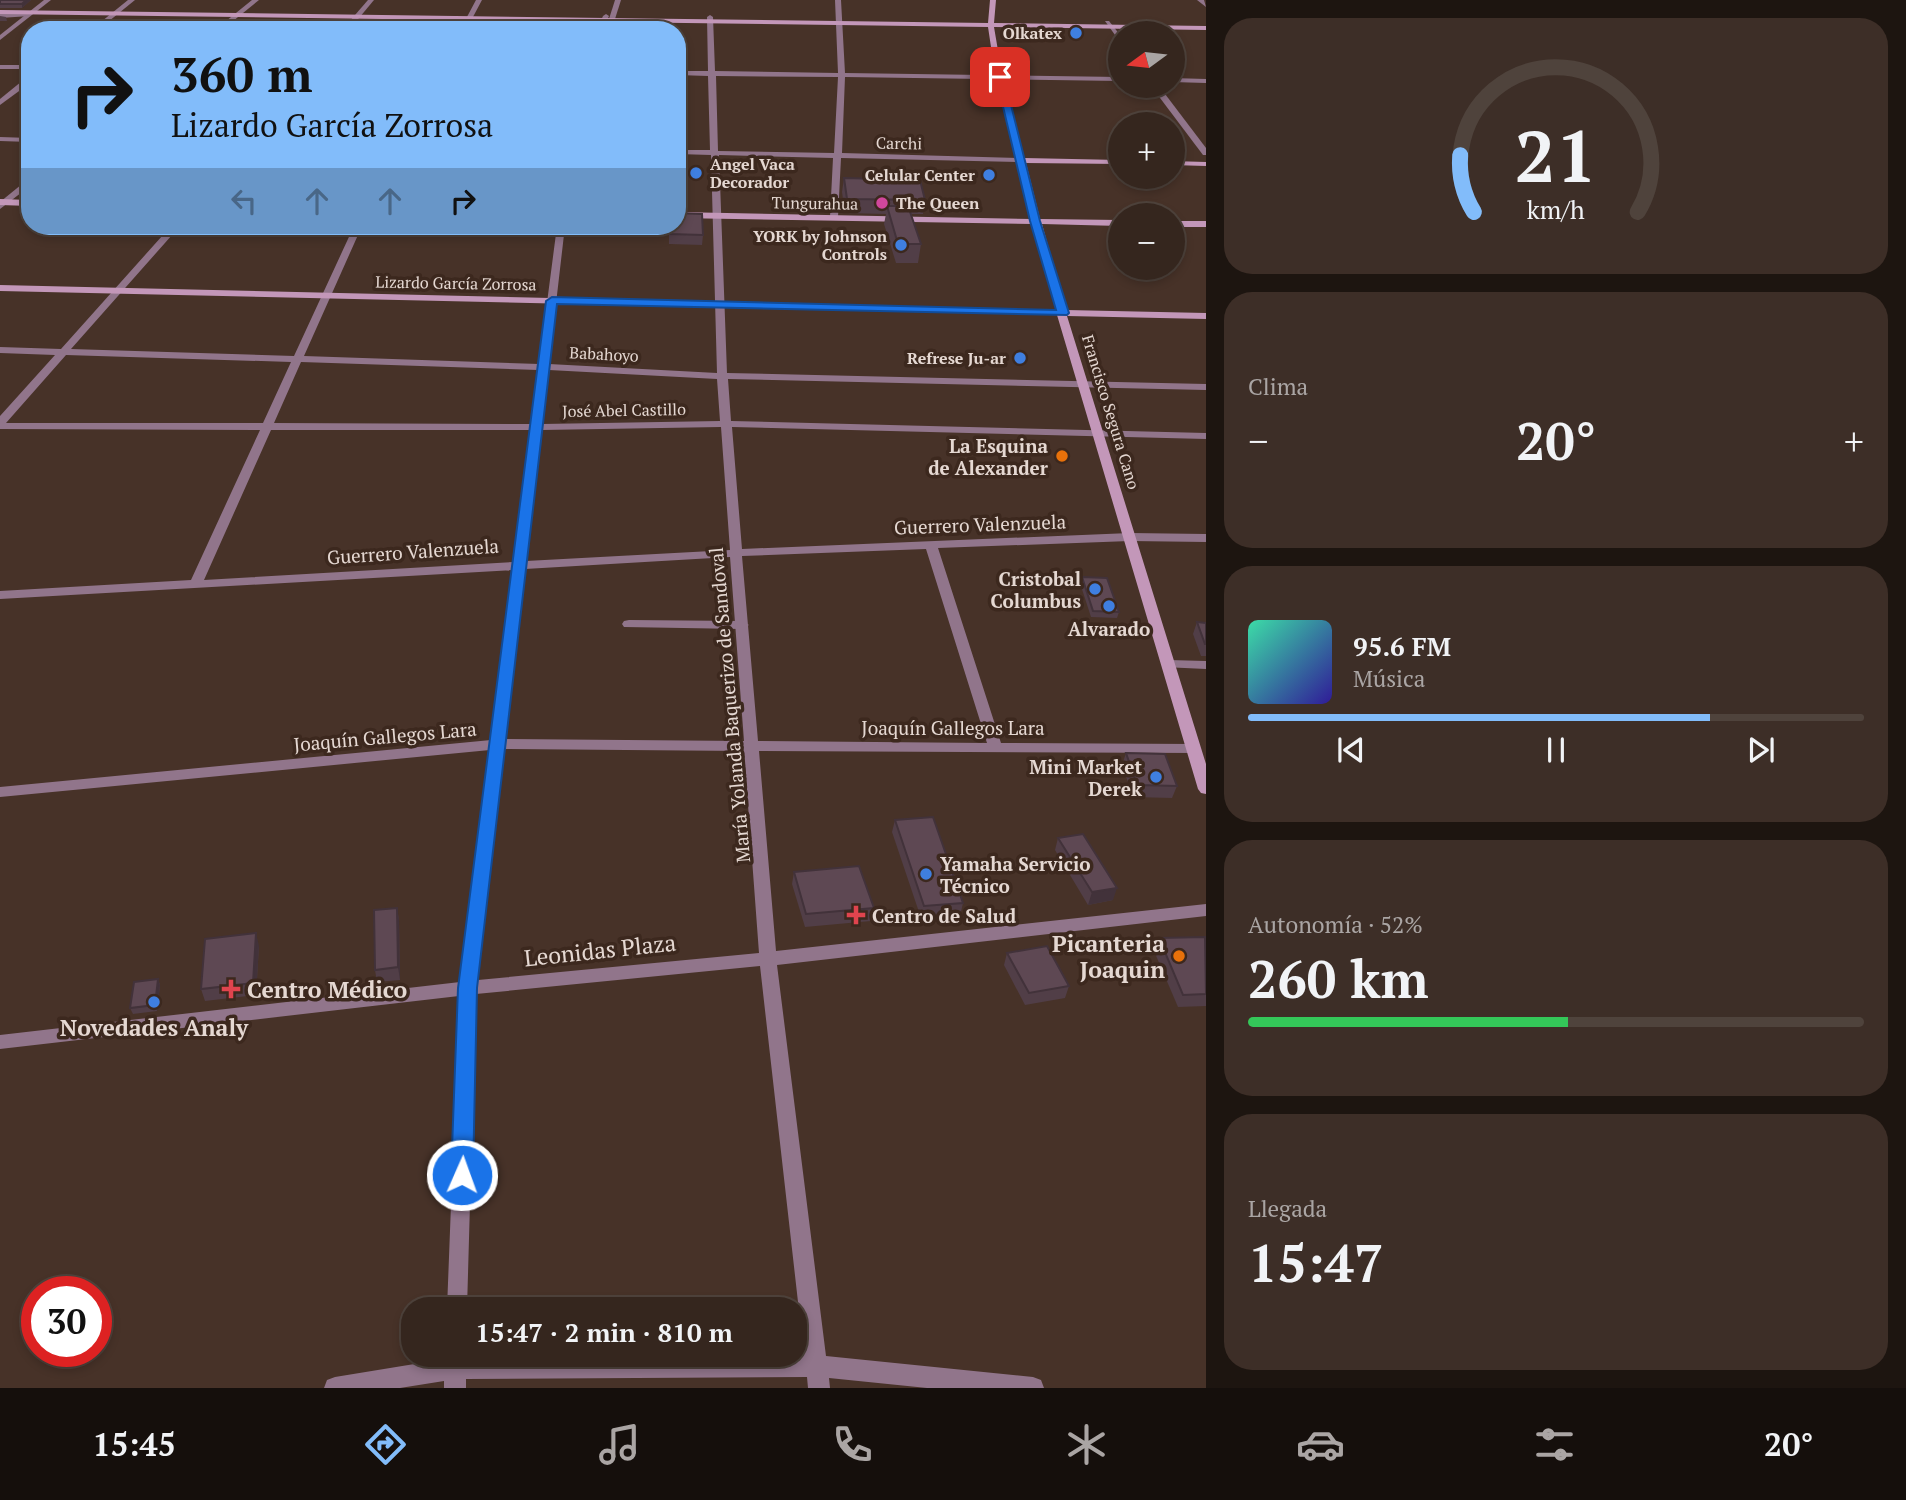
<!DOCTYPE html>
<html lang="es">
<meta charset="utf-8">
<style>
body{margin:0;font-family:"PT Serif",serif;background:#3d2e27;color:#f1f3f6;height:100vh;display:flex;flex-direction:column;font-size:26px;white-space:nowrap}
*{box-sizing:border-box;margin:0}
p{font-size:23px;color:#aaa5a4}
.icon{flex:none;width:38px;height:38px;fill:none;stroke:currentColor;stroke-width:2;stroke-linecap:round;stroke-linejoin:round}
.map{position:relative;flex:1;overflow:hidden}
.sheet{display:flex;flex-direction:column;gap:18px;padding:18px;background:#1d1510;width:700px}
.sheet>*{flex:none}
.banner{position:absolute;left:21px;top:21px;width:665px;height:214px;border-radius:28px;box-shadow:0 4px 10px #0003,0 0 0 2px #4f433c;background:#82bcfa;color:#111;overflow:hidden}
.needle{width:46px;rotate:255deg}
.tools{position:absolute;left:1108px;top:21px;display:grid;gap:14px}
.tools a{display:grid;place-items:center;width:77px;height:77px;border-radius:50%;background:#35261e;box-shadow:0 4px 10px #0003,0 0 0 2px #4f433c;font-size:35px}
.speed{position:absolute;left:21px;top:1276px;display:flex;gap:14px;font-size:35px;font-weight:700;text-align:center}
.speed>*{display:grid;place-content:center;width:91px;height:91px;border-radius:50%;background:#35261e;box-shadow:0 4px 10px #0003,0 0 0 2px #4f433c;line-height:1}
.speed .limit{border:10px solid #d22;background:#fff;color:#111}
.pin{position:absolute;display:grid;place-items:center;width:60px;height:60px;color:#fff;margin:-30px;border-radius:14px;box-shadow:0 4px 10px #0006}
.me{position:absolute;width:77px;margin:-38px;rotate:2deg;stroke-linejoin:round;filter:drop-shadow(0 0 5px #0008)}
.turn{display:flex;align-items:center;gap:24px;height:147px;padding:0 35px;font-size:32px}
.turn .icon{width:91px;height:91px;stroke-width:2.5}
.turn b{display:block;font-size:49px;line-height:60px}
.lanes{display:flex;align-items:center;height:66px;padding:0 35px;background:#0003;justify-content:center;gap:35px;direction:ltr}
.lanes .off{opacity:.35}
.big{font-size:52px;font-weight:600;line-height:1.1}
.sheet .widget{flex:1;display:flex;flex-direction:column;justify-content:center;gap:10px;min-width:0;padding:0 24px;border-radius:28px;background:#3d2e27}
.sheet .dial{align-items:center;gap:0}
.dial svg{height:182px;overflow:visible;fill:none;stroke:#4f433c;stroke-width:7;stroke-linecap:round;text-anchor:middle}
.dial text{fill:#f1f3f6;stroke:none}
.song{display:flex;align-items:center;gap:21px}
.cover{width:84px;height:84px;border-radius:10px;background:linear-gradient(135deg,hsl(160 70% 55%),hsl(250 70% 35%))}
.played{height:7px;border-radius:4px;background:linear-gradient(90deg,#82bcfa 75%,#4f433c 75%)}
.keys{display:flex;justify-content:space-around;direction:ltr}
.heat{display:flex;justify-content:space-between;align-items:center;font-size:38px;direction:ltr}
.charge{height:10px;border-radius:5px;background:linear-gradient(90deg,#34c759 52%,#4f433c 0)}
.trip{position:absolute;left:401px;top:1297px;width:406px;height:70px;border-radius:28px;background:#35261e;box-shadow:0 4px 10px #0003,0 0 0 2px #4f433c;font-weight:600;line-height:70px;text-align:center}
.dock{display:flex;height:112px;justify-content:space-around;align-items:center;background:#150f0c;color:#aaa5a4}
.dock .icon{width:49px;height:49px}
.dock .current{color:#82bcfa}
.dock b{font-size:32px;color:#f1f3f6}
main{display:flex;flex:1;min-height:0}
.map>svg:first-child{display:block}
</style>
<main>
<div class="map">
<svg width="1206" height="1388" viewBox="0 0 1206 1388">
<rect width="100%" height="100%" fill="#473228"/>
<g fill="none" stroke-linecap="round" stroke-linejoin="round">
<g fill="#91758b" fill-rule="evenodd">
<path d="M 615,0 L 621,0 L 615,19 L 612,21 L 609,19 Z"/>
<path d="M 0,14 L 27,14 L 30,16 L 0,18 Z"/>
<path d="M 629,620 L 742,621 L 749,625 L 742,629 L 624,627 L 622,624 L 624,621 Z"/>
</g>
<g fill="#91758b" fill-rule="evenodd">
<path d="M 44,0 L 51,0 L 0,40 L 0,35 Z"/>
<path d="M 128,0 L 135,0 L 98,30 L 91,30 Z"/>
<path d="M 252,0 L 259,0 L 222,30 L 215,30 Z"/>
<path d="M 368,0 L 374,0 L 349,30 L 342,30 Z"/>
<path d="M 476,0 L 482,0 L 466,30 L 460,30 Z"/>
<path d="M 835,0 L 841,0 L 845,73 L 1120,77 L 1120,81 L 845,77 L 842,153 L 1021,158 L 1025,160 L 1021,162 L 841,158 L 838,217 L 834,220 L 830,217 L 833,158 L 719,155 L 727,373 L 1206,384 L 1206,390 L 728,379 L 731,421 L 1206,433 L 1206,439 L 732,427 L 742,549 L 1130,533 L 1206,534 L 1206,542 L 1130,541 L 938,548 L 1001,743 L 1194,744 L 1201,749 L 1199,753 L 759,751 L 776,951 L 1206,904 L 1206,916 L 777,965 L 826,1356 L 1033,1377 L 1041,1380 L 1044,1388 L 927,1388 L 829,1378 L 830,1388 L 808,1388 L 807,1377 L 466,1379 L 466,1388 L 444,1388 L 444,1381 L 400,1388 L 324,1388 L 327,1380 L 335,1377 L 445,1359 L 445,1354 L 467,1354 L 467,1357 L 804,1355 L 760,966 L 476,994 L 467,1309 L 447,1309 L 459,996 L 0,1049 L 0,1035 L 460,982 L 490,750 L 0,797 L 0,787 L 491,740 L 513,570 L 0,599 L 0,591 L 191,580 L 260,430 L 0,429 L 0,416 L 55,355 L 0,353 L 0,347 L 61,349 L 171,226 L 180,226 L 71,349 L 294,356 L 354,226 L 362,226 L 304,356 L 539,364 L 557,226 L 565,226 L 549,364 L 717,373 L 711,155 L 677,154 L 677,150 L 710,150 L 708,76 L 677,75 L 677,71 L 708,71 L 707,17 L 710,15 L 713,17 L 715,71 L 838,73 ZM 716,76 L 838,77 L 834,153 L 718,151 ZM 66,355 L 291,362 L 263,423 L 6,423 ZM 301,362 L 538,370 L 531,424 L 274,423 ZM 549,370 L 717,379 L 720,421 L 542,424 ZM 721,427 L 730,550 L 526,561 L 542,430 ZM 271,430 L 531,430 L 514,562 L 204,580 ZM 926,549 L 987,743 L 758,741 L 742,556 ZM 730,557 L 744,741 L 506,739 L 525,569 ZM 504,749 L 744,751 L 759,953 L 478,980 Z"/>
<path d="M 1197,0 L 1204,0 L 1206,7 Z"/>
<path d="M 606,14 L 609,16 L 603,30 L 597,30 L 603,16 Z"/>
<path d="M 1105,21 L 1109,21 L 1120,35 L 1120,42 Z"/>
<rect x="0" y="65" width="30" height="4"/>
<path d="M 27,77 L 30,77 L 30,83 L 0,105 L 0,99 Z"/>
<path d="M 1172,78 L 1206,79 L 1206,83 L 1172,82 Z"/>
<path d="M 1151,86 L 1159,86 L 1206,148 L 1206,155 L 1203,155 Z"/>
<path d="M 0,137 L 30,138 L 30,142 L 0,141 Z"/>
<path d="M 27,180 L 30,180 L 30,186 L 0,209 L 0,202 Z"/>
<path d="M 1168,660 L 1206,661 L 1206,669 L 1163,667 L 1161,664 Z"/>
</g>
<g fill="#c397b9" fill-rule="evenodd">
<path d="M 990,0 L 996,0 L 994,23 L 1206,26 L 1206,30 L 994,27 L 1003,80 L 1024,158 L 1120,160 L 1120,164 L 1026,163 L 1040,219 L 1120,220 L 1120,226 L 1042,224 L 1066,310 L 1206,313 L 1206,319 L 1067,316 L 1206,764 L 1206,794 L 1201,793 L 1198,789 L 1057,315 L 0,291 L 0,285 L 1056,310 L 1033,224 L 677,218 L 677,212 L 1032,219 L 996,80 L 988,27 L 0,14 L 0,10 L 988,23 Z"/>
<path d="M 1172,161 L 1206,162 L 1206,166 L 1172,165 Z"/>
<path d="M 0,199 L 30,200 L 30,206 L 0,205 Z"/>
<rect x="1172" y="221" width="34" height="6"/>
</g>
</g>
<g fill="#513e47">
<path d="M 0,0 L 31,0 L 22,8 L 0,8 Z"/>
<path d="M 0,16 L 6,17 L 7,21 L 0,21 Z"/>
<path d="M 844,178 L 925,200 L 923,214 L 911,214 L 921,244 L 918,263 L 896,263 L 884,224 L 886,214 L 845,213 L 842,192 Z"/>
<path d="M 669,226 L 703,235 L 702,245 L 669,244 Z"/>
<path d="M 1082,577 L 1119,612 L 1117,618 L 1091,617 L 1080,583 Z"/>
<path d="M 1197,622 L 1206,623 L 1206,656 L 1201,656 L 1193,634 Z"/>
<path d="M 1126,753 L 1177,786 L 1172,798 L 1133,797 L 1122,765 Z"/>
<path d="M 895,820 L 963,903 L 960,916 L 921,918 L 892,832 Z"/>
<path d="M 1058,838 L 1113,900 L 1088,905 L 1055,850 Z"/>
<path d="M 794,872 L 874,908 L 871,921 L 805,927 L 792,884 Z"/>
<path d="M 397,908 L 399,920 L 400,980 L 377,982 L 375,970 Z"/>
<path d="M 1159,938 L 1206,938 L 1206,1006 L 1178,1007 L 1154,951 Z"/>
<path d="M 259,946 L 256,995 L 205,1001 L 201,989 Z"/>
<path d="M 1007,953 L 1069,986 L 1065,998 L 1025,1005 L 1004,965 Z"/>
<path d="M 158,979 L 160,985 L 157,1011 L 133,1014 L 130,1008 Z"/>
</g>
<g fill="#42323a">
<path d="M 26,0 L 31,0 L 22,8 L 22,4 Z"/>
<path d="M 1117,888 L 1113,900 L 1088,905 L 1092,892 Z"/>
<path d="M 397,908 L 399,920 L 400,980 L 398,967 Z"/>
<path d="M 256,933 L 259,946 L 256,995 L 253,983 Z"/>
<path d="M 158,979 L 160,985 L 157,1011 L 155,1005 Z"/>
</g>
<g fill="#5e4853" stroke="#42323a" stroke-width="2">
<path d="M 0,0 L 26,0 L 22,4 L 0,4 Z"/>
<path d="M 844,178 L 920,180 L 925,200 L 847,199 Z"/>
<path d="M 887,206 L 908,206 L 921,244 L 898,244 Z"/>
<path d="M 677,213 L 702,214 L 703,235 L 669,234 L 669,226 L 677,226 Z"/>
<path d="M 1082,577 L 1107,578 L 1119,612 L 1093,611 Z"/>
<path d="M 1197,622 L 1206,623 L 1206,644 L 1205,644 Z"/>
<path d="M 1126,753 L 1165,754 L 1177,786 L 1137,785 Z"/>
<path d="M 933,817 L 963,903 L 924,906 L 895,820 Z"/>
<path d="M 1083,834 L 1117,888 L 1092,892 L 1058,838 Z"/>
<path d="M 859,866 L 874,908 L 806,914 L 794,872 Z"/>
<path d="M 397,908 L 398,967 L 375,970 L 374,910 Z"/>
<path d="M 256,933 L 253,983 L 201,989 L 205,939 Z"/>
<path d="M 1205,937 L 1206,994 L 1183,995 L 1159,938 Z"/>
<path d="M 1047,946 L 1069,986 L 1029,993 L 1007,953 Z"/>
<path d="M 158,979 L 155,1005 L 130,1008 L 134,982 Z"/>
</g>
<path fill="#1a73e8" stroke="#114b97" stroke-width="2" d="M 1000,75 L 1004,77 L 1040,221 L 1069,313 L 1067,315 L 557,304 L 477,988 L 473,1175 L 469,1182 L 462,1185 L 454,1182 L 451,1175 L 458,988 L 546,301 L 552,297 L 1056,310 L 1030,221 L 996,77 Z"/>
<g fill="#3f7fe0" stroke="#3c281e" stroke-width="2.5">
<circle cx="1076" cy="33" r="7"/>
<circle cx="696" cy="173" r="7"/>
<circle cx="989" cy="175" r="7"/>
<circle cx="901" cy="245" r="7"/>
<circle cx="1020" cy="358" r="7"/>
<circle cx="1095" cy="589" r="7"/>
<circle cx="1109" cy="606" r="7"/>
<circle cx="1156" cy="777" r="7"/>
<circle cx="926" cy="874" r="7"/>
<circle cx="154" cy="1002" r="7"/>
</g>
<circle fill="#d1479c" stroke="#3c281e" stroke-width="2.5" cx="882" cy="203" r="7"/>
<g fill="#e8710a" stroke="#3c281e" stroke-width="2.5">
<circle cx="1062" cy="456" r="7"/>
<circle cx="1179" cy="956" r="7"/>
</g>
<g fill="#e0444e" stroke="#3c281e" stroke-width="2.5">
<path d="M852.5 904.5h7v7h7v7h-7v7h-7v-7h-7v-7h7z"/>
<path d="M227.5 978.5h7v7h7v7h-7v7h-7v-7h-7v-7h7z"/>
</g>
<g text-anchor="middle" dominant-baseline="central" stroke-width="7" stroke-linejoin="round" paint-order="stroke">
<g font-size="16" font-weight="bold" fill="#e5d8d2" stroke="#3c281e" text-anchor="end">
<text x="1062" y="33">Olkatex</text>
<text x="710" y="164" text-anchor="start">Angel Vaca<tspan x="710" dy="18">Decorador</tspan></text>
<text x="975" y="175">Celular Center</text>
<text x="896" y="203" text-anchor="start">The Queen</text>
<text x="887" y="236">YORK by Johnson<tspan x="887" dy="18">Controls</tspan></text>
<text x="1006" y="358">Refrese Ju-ar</text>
</g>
<g font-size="16" fill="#e5d8d2" stroke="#3c281e">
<text transform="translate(899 143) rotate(1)">Carchi</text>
<text transform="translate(815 203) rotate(1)">Tungurahua</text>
<text transform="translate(456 283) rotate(1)">Lizardo García Zorrosa</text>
<text transform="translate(604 354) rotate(3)">Babahoyo</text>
<text transform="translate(624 410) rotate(-1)">José Abel Castillo</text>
<text transform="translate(1111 412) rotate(73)">Francisco Segura Cano</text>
</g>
<g font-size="19" font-weight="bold" fill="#e5d8d2" stroke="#3c281e" text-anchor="end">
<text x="1048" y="445">La Esquina<tspan x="1048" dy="22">de Alexander</tspan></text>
<text x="1081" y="578">Cristobal<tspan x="1081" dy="22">Columbus</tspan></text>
<text x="1109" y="628" text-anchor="middle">Alvarado</text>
<text x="1142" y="766">Mini Market<tspan x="1142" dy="22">Derek</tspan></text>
<text x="940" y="863" text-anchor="start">Yamaha Servicio<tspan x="940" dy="22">Técnico</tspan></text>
<text x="872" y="915" text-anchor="start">Centro de Salud</text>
</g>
<g font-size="19" fill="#e5d8d2" stroke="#3c281e">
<text transform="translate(980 524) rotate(-2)">Guerrero Valenzuela</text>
<text transform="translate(413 551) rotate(-4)">Guerrero Valenzuela</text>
<text transform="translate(729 705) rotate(-95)">María Yolanda Baquerizo de Sandoval</text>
<text x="953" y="727">Joaquín Gallegos Lara</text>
<text transform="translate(385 736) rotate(-5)">Joaquín Gallegos Lara</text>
</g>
<g font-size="23" font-weight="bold" fill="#e5d8d2" stroke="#3c281e" text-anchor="end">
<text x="1165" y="943">Picanteria<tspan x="1165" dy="26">Joaquin</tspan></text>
<text x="247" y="989" text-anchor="start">Centro Médico</text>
<text x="154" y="1027" text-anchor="middle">Novedades Analy</text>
</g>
<g font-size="23" fill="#e5d8d2" stroke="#3c281e">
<text transform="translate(600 950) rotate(-6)">Leonidas Plaza</text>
</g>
</g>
</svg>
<div class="tools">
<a><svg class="needle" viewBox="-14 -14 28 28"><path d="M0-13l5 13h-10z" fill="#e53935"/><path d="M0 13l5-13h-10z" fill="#aaa5a4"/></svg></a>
<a>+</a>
<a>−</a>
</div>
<div class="speed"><div class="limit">30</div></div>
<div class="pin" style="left:1000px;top:77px;background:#d93025"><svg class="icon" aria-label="arrive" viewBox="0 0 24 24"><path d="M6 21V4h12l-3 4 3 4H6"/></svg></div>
<svg class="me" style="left:462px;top:1175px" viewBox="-20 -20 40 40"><circle r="17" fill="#1a73e8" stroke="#fff" stroke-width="3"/><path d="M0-11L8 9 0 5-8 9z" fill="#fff"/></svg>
<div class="trip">15:47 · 2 min · 810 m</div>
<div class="banner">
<div class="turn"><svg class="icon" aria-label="right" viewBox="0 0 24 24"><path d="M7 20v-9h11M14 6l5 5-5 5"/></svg><div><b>360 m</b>Lizardo García Zorrosa</div></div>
<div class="lanes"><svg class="icon off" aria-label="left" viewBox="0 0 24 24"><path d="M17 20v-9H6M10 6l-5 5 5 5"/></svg><svg class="icon off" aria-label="ahead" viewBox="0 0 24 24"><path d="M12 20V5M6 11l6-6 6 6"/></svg><svg class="icon off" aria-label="ahead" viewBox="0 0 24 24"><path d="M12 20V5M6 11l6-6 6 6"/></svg><svg class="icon" aria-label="right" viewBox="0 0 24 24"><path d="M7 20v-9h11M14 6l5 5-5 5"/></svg></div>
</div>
</div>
<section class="sheet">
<div class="widget dial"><svg viewBox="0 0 100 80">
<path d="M14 69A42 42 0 1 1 86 69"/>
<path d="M14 69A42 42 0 0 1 8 44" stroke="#82bcfa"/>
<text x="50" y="56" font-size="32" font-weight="700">21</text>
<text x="50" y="72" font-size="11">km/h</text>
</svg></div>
<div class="widget"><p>Clima</p>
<div class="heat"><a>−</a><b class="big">20°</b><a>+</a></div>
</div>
<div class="widget">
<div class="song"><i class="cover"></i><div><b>95.6 FM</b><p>Música</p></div></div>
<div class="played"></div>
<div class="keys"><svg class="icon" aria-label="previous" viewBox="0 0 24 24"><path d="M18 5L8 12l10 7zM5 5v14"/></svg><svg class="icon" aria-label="pause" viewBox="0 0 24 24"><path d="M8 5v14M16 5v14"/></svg><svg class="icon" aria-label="next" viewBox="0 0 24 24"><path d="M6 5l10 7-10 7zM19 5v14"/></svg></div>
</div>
<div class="widget"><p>Autonomía · 52%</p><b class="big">260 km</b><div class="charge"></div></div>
<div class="widget"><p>Llegada</p><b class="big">15:47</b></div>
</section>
</main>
<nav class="dock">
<b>15:45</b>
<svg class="icon current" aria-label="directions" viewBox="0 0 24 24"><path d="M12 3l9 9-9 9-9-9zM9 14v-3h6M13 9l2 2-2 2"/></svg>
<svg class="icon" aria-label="music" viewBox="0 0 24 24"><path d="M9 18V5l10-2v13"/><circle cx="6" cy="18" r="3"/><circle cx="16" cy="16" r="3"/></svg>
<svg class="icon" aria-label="phone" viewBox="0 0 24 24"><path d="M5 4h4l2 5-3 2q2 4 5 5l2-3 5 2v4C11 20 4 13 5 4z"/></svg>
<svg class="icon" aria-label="climate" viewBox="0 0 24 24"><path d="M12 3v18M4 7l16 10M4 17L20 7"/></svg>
<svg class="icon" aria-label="car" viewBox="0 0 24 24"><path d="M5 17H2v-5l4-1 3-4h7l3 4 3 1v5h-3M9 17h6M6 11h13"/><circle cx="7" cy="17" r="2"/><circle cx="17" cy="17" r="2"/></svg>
<svg class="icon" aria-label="filters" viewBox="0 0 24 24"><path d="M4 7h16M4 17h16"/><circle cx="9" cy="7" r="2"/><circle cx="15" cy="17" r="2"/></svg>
<b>20°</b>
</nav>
